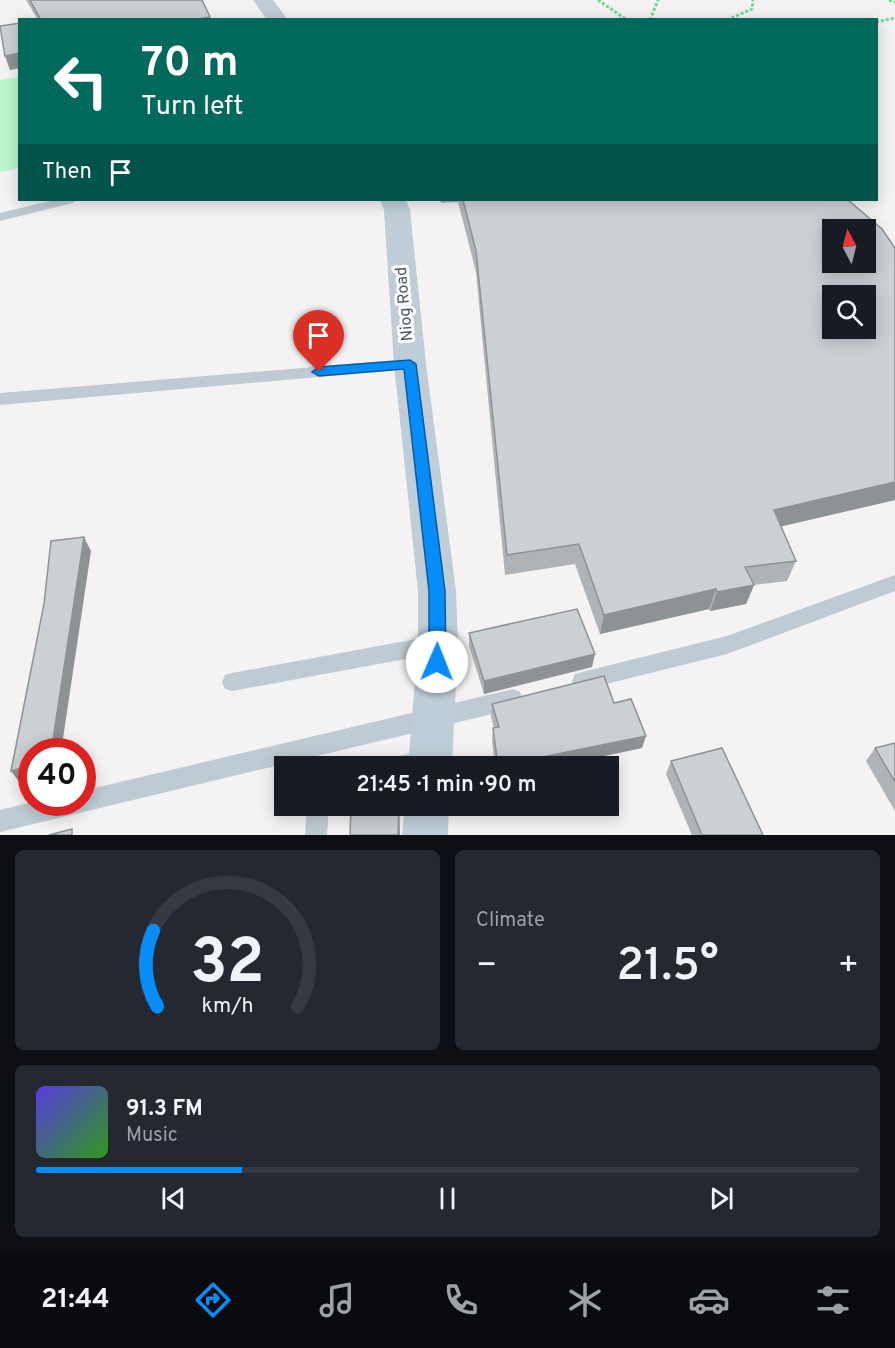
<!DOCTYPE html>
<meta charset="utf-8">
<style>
body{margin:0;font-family:Overpass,sans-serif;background:#242831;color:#f1f3f6;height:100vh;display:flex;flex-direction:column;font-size:22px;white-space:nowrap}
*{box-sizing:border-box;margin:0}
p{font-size:20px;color:#9ea1a6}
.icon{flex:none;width:33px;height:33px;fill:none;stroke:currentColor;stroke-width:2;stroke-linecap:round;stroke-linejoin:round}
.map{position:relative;height:835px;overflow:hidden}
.panel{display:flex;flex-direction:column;gap:15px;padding:15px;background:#0d0f14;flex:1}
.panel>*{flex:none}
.banner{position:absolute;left:18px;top:18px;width:860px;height:183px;border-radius:0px;box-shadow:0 3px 15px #0003;background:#00695c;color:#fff;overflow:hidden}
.needle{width:39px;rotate:353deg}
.buttons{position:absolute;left:822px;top:219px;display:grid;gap:12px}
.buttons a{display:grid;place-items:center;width:54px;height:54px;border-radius:0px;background:#171b24;box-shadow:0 3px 15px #0003;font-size:30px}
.speed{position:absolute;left:18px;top:738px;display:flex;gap:12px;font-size:30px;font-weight:700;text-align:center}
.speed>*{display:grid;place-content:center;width:78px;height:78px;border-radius:50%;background:#171b24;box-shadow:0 3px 15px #0003;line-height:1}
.speed .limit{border:9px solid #d22;background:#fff;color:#111}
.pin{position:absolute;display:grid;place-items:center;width:51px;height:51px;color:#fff;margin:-62px -26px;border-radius:50% 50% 50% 0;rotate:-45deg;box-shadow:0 0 6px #0007}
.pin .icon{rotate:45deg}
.me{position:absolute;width:66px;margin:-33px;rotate:1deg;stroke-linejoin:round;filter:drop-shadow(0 0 4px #0008)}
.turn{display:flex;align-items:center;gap:21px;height:126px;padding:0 24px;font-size:27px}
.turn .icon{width:78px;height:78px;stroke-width:2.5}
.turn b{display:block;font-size:42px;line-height:51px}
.then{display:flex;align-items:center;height:57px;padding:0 24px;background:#0003;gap:12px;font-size:22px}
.big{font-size:45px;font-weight:600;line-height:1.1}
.panel .widget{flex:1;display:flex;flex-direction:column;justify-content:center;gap:9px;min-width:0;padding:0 21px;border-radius:9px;background:#242831}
.panel .dial{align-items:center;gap:0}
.dial svg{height:156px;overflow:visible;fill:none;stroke:#363941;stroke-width:7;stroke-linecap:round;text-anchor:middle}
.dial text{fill:#f1f3f6;stroke:none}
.song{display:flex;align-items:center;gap:18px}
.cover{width:72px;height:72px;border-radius:9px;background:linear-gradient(135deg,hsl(250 70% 55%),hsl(110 70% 35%))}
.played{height:6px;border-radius:3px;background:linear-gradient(90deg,#078dfa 25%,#363941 25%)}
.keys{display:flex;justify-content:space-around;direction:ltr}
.heat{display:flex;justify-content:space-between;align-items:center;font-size:33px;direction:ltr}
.panel .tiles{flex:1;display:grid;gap:15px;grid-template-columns:1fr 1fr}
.widget:last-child{grid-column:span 2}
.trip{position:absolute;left:274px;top:756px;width:345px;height:60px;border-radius:0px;background:#171b24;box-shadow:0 3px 15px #0003;font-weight:600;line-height:60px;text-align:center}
.dock{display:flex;height:96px;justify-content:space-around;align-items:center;background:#090b0e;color:#9ea1a6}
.dock .icon{width:42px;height:42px}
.dock .active{color:#078dfa}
.dock b{font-size:27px;color:#f1f3f6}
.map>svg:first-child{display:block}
</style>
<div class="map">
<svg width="895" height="835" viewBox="0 0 895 835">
<rect width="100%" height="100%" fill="#f4f2f2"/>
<path fill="#bdf5cc" d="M 19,77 L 19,168 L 0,172 L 0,80 Z"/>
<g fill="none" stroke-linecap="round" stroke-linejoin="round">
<g stroke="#71d799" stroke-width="3" stroke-dasharray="3 2" stroke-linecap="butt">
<path d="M 598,0 L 627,20"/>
<path d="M 889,0 L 895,2"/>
<path d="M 650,20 L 658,0"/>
<path d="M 727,20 L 752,9 L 753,0"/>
<path d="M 876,22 L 895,18"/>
</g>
<g fill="#bfcbd3" fill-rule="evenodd">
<path d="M 54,200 L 75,200 L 73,203 L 0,221 L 0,213 Z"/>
<path d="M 410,359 L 418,364 L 410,369 L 0,405 L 0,393 Z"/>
<path d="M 895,575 L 895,591 L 727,654 L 582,690 L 575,688 L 572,681 L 575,674 L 582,672 L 727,636 Z"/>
<path d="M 438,635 L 445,638 L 448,644 L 445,650 L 438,653 L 232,691 L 225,689 L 222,682 L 225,675 L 232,673 Z"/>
<path d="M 513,689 L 520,692 L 523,699 L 520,706 L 513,709 L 0,832 L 0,810 L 32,802 L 82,802 L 82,791 Z"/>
<path d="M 429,749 L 437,752 L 440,759 L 437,766 L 384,766 L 387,759 Z"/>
<path d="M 307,806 L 329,806 L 327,835 L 305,835 Z"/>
</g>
<g fill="#becdd7" fill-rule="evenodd">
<path d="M 253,0 L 273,0 L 288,20 L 267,20 Z"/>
<path d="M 380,200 L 406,200 L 410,210 L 426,364 L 456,591 L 458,644 L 452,766 L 408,766 L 418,644 L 418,591 L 394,364 L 384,210 Z"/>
<path d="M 405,806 L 449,806 L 448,835 L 402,835 Z"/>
</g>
</g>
<g fill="#afb3b7">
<path d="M 26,0 L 202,0 L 210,20 L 38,20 Z"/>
<path d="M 440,200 L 848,200 L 895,248 L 895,500 L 781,526 L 796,561 L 787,581 L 754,585 L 746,604 L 710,611 L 709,609 L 600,634 L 575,564 L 505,575 L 476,272 L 458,202 L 441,203 Z"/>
<path d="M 469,633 L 592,667 L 484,694 L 469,646 Z"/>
<path d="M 614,703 L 642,748 L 556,766 L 495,766 L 492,741 L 493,728 L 494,728 L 491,717 L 492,704 Z"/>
<path d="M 895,743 L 895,811 L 866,761 L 875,748 Z"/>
<path d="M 671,761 L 763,835 L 692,835 L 666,774 Z"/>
</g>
<g fill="#8e9295">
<path d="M 210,17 L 210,20 L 192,20 Z"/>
<path d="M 20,53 L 20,68 L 10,70 L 5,56 Z"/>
<path d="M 895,482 L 895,500 L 766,530 L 774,510 Z"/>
<path d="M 84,537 L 91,551 L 61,752 L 51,752 Z"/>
<path d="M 754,585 L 746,604 L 710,611 L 717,592 Z"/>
<path d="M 716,589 L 709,609 L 600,634 L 604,615 Z"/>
<path d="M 595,654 L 592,667 L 484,694 L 484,681 Z"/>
<path d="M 646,736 L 642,748 L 556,766 L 500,766 Z"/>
<path d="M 32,765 L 32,779 L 20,783 L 11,771 Z"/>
<path d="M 399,806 L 400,835 L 398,835 Z"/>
</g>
<g fill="#cbd0d5" stroke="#8e9295" stroke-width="1.5" fill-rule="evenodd">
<path d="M 30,0 L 202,0 L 210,17 L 192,20 L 41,20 Z"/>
<path d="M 20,23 L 20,53 L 5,56 L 0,26 Z"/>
<path d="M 463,200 L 848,200 L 882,229 L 895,248 L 895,482 L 774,510 L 796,561 L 745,567 L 754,585 L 717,592 L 716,589 L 604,615 L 579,544 L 507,555 L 476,251 ZM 832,230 L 866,230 L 866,262 L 832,262 ZM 832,296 L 866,296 L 866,328 L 832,328 Z"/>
<path d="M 84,537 L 51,752 L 32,752 L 32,765 L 11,771 L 44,604 L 51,541 Z"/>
<path d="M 577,609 L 595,654 L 484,681 L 469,633 Z"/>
<path d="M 604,676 L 614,703 L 631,699 L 646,736 L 498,766 L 493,728 L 499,727 L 492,704 Z"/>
<path d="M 895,743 L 895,782 L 875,748 Z"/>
<path d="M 722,748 L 763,835 L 702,835 L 671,761 Z"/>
<path d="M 351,806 L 399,806 L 398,835 L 350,835 Z"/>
<path d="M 72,829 L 72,835 L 49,835 Z"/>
</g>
<path fill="#078dfa" stroke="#055ca2" stroke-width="1.5" d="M 410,360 L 416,364 L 445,591 L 446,662 L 443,667 L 437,670 L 431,667 L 429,662 L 429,591 L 404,369 L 319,376 L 312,372 L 319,367 Z"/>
<g text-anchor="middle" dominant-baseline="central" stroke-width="6" stroke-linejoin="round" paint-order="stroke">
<g font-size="16" fill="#475862" stroke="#fff">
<text transform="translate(405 304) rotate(-95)">Niog Road</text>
</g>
</g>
</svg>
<div class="buttons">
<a><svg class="needle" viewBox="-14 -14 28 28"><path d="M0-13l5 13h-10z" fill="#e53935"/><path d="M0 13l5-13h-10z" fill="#9ea1a6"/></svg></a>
<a><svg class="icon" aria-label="search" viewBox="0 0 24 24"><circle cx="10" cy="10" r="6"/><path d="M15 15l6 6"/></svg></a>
</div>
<div class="speed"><div class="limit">40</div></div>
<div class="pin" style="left:319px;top:372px;background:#d93025"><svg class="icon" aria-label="arrive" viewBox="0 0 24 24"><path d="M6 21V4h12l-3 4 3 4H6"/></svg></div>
<svg class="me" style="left:437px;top:662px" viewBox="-20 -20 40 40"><circle r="19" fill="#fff"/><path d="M0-13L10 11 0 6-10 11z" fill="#078dfa"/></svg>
<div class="trip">21:45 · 1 min · 90 m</div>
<div class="banner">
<div class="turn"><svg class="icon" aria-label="left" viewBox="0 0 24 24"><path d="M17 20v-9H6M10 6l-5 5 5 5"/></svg><div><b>70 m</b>Turn left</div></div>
<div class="then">Then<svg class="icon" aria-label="arrive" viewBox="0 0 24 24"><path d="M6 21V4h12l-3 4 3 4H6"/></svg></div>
</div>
</div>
<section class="panel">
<div class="tiles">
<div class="widget dial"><svg viewBox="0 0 100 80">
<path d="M14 69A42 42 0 1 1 86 69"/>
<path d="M14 69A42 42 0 0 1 12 30" stroke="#078dfa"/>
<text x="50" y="56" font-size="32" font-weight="700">32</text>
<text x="50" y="72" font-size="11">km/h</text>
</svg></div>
<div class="widget"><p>Climate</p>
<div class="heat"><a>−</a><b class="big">21.5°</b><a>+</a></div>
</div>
<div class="widget">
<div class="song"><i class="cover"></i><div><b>91.3 FM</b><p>Music</p></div></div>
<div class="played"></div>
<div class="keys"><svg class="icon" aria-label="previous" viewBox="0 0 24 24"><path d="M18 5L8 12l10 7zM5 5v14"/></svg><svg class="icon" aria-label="pause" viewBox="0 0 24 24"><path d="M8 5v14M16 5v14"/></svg><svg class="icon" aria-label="next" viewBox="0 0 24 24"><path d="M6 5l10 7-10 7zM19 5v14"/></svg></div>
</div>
</div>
</section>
<nav class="dock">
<b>21:44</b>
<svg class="icon active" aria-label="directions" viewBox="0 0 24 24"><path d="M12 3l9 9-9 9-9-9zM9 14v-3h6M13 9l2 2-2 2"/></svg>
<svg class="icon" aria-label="music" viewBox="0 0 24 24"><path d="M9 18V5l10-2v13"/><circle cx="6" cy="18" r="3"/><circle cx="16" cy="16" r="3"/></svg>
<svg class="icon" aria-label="phone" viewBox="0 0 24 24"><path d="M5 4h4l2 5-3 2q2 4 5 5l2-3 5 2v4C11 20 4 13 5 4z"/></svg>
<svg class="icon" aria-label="climate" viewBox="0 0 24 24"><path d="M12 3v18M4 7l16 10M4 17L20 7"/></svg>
<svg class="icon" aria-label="car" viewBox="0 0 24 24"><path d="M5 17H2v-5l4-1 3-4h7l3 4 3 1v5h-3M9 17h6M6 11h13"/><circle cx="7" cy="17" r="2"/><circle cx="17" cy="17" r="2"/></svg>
<svg class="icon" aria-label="filters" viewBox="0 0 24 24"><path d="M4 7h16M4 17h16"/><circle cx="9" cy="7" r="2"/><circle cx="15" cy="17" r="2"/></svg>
</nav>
